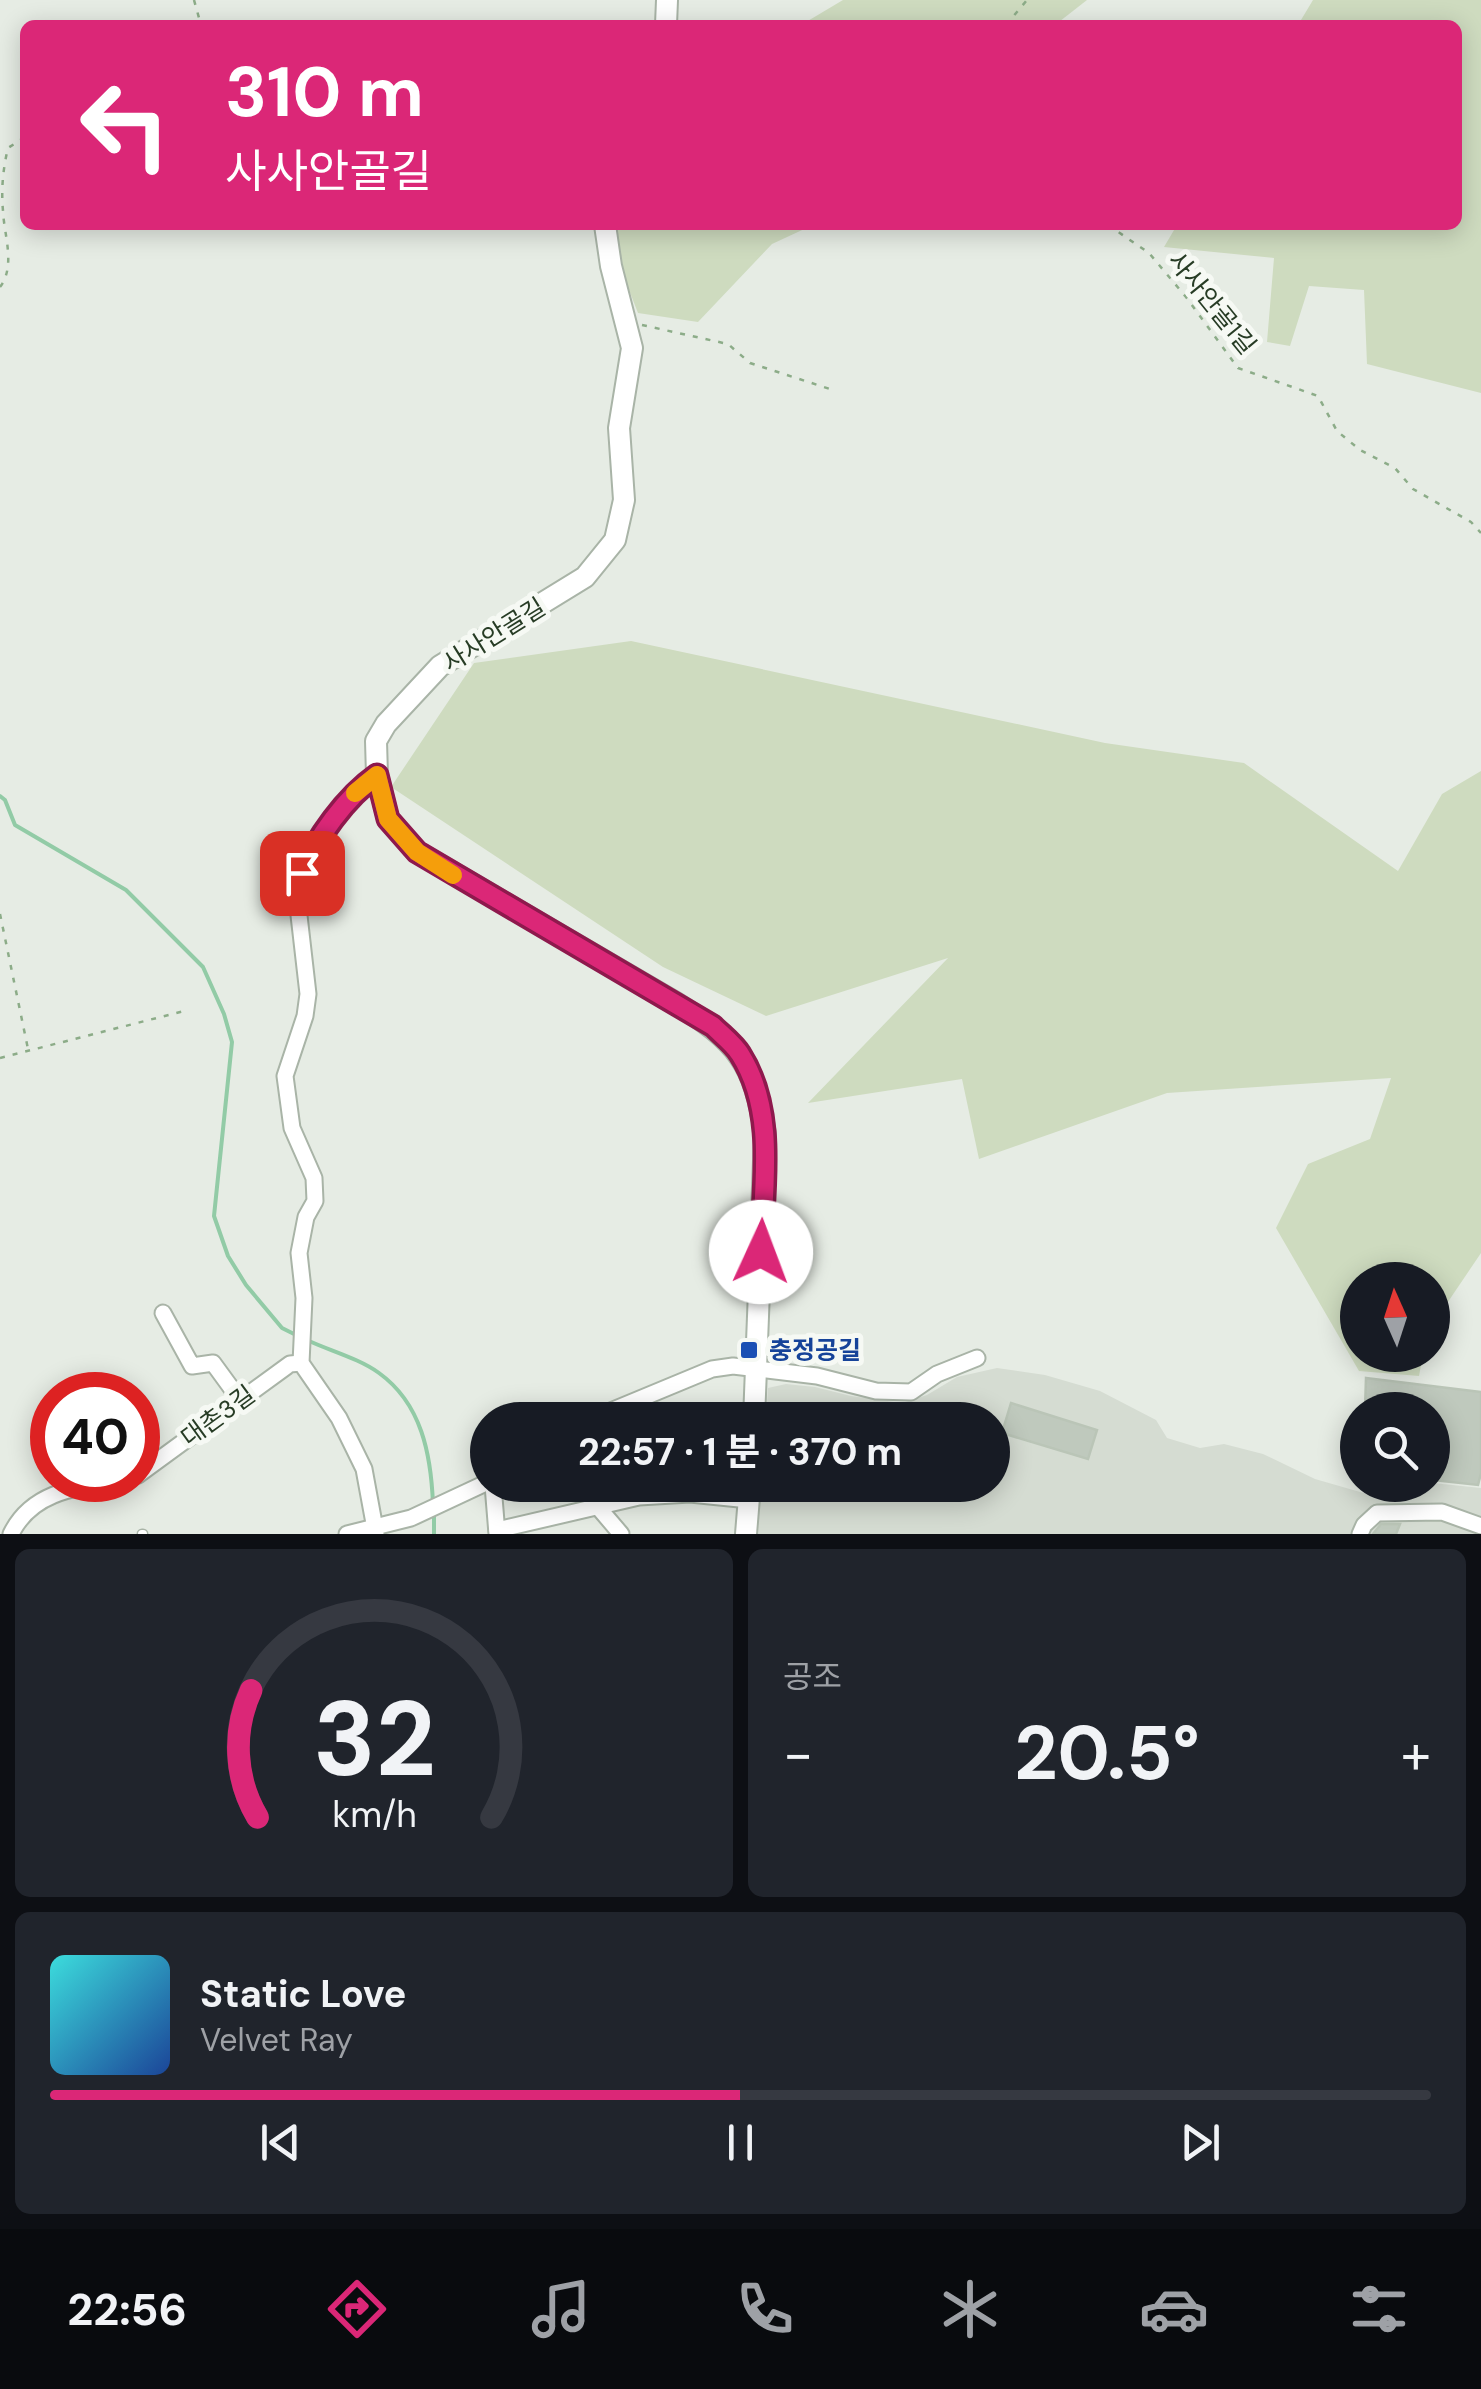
<!DOCTYPE html>
<html lang="ko">
<meta charset="utf-8">
<style>
body{margin:0;font-family:"DM Sans","Noto Sans KR",sans-serif;background:#20242c;color:#f1f3f6;height:100vh;display:flex;flex-direction:column;font-size:38px;white-space:nowrap}
*{box-sizing:border-box;margin:0}
p{font-size:32px;color:#9ea1a6}
.icon{flex:none;width:55px;height:55px;fill:none;stroke:currentColor;stroke-width:2;stroke-linecap:round;stroke-linejoin:round}
.map{position:relative;height:1534px;overflow:hidden}
.sheet{display:flex;flex-direction:column;gap:15px;padding:15px;background:#0d0f14;flex:1}
.sheet>*{flex:none}
.top-card{position:absolute;left:20px;top:20px;width:1442px;height:210px;border-radius:15px;box-shadow:0 5px 25px #0003;background:#db2777;color:#fff;overflow:hidden}
.needle{width:65px;rotate:357deg}
.tools{position:absolute;left:1340px;top:1262px;display:grid;gap:20px}
.tools a{display:grid;place-items:center;width:110px;height:110px;border-radius:50%;background:#171b24;box-shadow:0 5px 25px #0003;font-size:50px}
.speed{position:absolute;left:30px;top:1372px;display:flex;gap:20px;font-size:50px;font-weight:700;text-align:center}
.speed>*{display:grid;place-content:center;width:130px;height:130px;border-radius:50%;background:#171b24;box-shadow:0 5px 25px #0003;line-height:1}
.speed .limit{border:15px solid #d22;background:#fff;color:#111}
.pin{position:absolute;display:grid;place-items:center;width:85px;height:85px;color:#fff;margin:-42px;border-radius:20px;box-shadow:0 5px 15px #0006}
.me{position:absolute;width:110px;margin:-55px;rotate:2deg;stroke-linejoin:round;filter:drop-shadow(0 0 8px #0008)}
.turn{display:flex;align-items:center;gap:35px;height:210px;padding:0 40px;font-size:45px}
.turn .icon{width:130px;height:130px;stroke-width:2.5}
.turn b{display:block;font-size:70px;line-height:85px}
.big{font-size:75px;font-weight:700;line-height:1.1}
.sheet .widget{flex:1;display:flex;flex-direction:column;justify-content:center;gap:15px;min-width:0;padding:0 35px;border-radius:15px;background:#20242c}
.sheet .dial{align-items:center;gap:0}
.dial svg{height:260px;overflow:visible;fill:none;stroke:#363941;stroke-width:7;stroke-linecap:round;text-anchor:middle}
.dial text{fill:#f1f3f6;stroke:none}
.song{display:flex;align-items:center;gap:30px}
.cover{width:120px;height:120px;border-radius:15px;background:linear-gradient(135deg,hsl(180 70% 55%),hsl(220 70% 35%))}
.played{height:10px;border-radius:5px;background:linear-gradient(90deg,#db2777 50%,#363941 50%)}
.keys{display:flex;justify-content:space-around;direction:ltr}
.heat{display:flex;justify-content:space-between;align-items:center;font-size:55px;direction:ltr}
.sheet .tiles{flex:1;display:grid;gap:15px;grid-template-columns:1fr 1fr}
.widget:last-child{grid-column:span 2}
.trip{position:absolute;left:470px;top:1402px;width:540px;height:100px;border-radius:50px;background:#171b24;box-shadow:0 5px 25px #0003;font-weight:700;line-height:100px;text-align:center}
.dock{display:flex;height:160px;justify-content:space-around;align-items:center;background:#090b0e;color:#9ea1a6}
.dock .icon{width:70px;height:70px}
.dock .current{color:#db2777}
.dock b{font-size:45px;color:#f1f3f6}
.map>svg:first-child{display:block}
</style>
<div class="map">
<svg width="1481" height="1534" viewBox="0 0 1481 1534">
<rect width="100%" height="100%" fill="#e6ece4"/>
<path fill="#d5dcd2" d="M 997,1368 L 1045,1375 L 1100,1391 L 1156,1420 L 1167,1438 L 1200,1448 L 1224,1444 L 1263,1454 L 1315,1479 L 1367,1494 L 1402,1485 L 1433,1483 L 1481,1488 L 1481,1534 L 758,1534 L 761,1485 L 992,1485 L 992,1420 L 766,1420 L 768,1388 L 786,1384 L 815,1387 L 851,1396 L 902,1403 L 927,1395 L 957,1377 Z"/>
<g fill="#cedbbf">
<path d="M 843,0 L 1087,0 L 1055,25 L 801,25 Z"/>
<path d="M 1313,0 L 1481,0 L 1481,393 L 1367,364 L 1364,290 L 1309,286 L 1290,346 L 1267,342 L 1274,258 L 1164,247 L 1177,225 L 1458,225 L 1458,25 L 1298,25 Z"/>
<path d="M 611,225 L 813,225 L 772,244 L 698,322 L 638,313 L 608,236 Z"/>
<path d="M 631,641 L 1105,743 L 1244,763 L 1398,871 L 1442,794 L 1481,771 L 1481,1253 L 1433,1324 L 1432,1280 L 1358,1280 L 1358,1355 L 1423,1355 L 1419,1376 L 1359,1371 L 1276,1228 L 1308,1164 L 1370,1139 L 1391,1078 L 1167,1093 L 979,1159 L 962,1079 L 808,1103 L 948,958 L 766,1016 L 663,967 L 391,787 L 474,663 Z"/>
</g>
<g fill="none" stroke-linecap="round" stroke-linejoin="round">
<g stroke="#92cba6" stroke-width="4">
<path d="M 0,796 L 5,800 L 15,825 L 126,890 L 203,967 L 224,1014 L 232,1042 L 214,1216 L 228,1256 L 246,1285 L 282,1328 L 296,1335"/>
<path d="M 309,1341 C 331,1351 360,1359 379,1373 C 422,1404 431,1455 433,1504"/>
<path d="M 434,1514 L 434,1534"/>
</g>
</g>
<g fill="#bfc9bd" stroke="#bac5b7" stroke-width="2.5">
<path d="M 1366,1378 L 1481,1392 L 1481,1473 L 1478,1485 L 1432,1480 L 1432,1410 L 1365,1410 Z"/>
<path d="M 1011,1403 L 1097,1430 L 1088,1459 L 1002,1433 Z"/>
<path d="M 925,1406 L 989,1412 L 989,1420 L 924,1420 Z"/>
<path d="M 1381,1524 L 1400,1524 L 1396,1534 L 1373,1534 Z"/>
</g>
<g fill="none" stroke-linecap="round" stroke-linejoin="round">
<g stroke="#a9b4a7" stroke-width="11">
<path id="service" d="M 142,1534 L 143,1534"/>
</g>
<g stroke="#a9b4a7" stroke-width="19">
<g id="minor">
<path d="M 163,1313 L 192,1366 L 213,1363 L 240,1400"/>
<path d="M 589,1420 L 712,1369 L 733,1366 L 817,1376 L 876,1391 L 911,1392 L 937,1374 L 977,1358"/>
<path d="M 138,1475 L 290,1364 L 301,1363"/>
<path d="M 493,1485 L 497,1534"/>
<path d="M 598,1507 L 621,1534"/>
<path d="M 497,1530 L 639,1497 L 690,1494 L 749,1500"/>
<path d="M 11,1534 C 33,1489 81,1487 125,1480"/>
<path d="M 347,1534 L 411,1518 L 488,1482"/>
<path d="M 376,1534 L 364,1469 L 339,1418 L 301,1363 L 304,1298 L 299,1253 L 306,1217 L 315,1201 L 314,1178 L 292,1128 L 285,1076 L 305,1016 L 308,994 L 297,898 L 303,873 L 310,853 L 360,787 L 377,775"/>
<path d="M 1360,1534 L 1364,1525 L 1377,1513 L 1442,1512 L 1481,1526"/>
</g>
</g>
<g stroke="#a9b4a7" stroke-width="24">
<g id="tertiary">
<path d="M 666,25 L 667,0"/>
<path d="M 605,225 L 611,266 L 632,348 L 619,428 L 624,500 L 615,540 L 585,577 L 440,666 L 386,724 L 376,741 L 377,775 L 388,819 L 417,852 L 676,1003 C 737,1042 755,1062 765,1135 L 754,1420"/>
<path d="M 746,1534 L 750,1485"/>
</g>
</g>
<g stroke="#8cac88" stroke-width="2.5" stroke-dasharray="5 8" stroke-linecap="butt">
<path d="M 194,0 L 201,25"/>
<path d="M 1006,25 L 1027,0"/>
<path d="M 1108,225 L 1149,253 L 1186,297 L 1238,368 L 1318,396 L 1337,431 L 1360,450 L 1395,468 L 1413,489 L 1471,522 L 1481,533"/>
<path d="M 0,287 C 16,266 4,235 3,211 C 1,189 3,169 8,148 L 25,137"/>
<path d="M 642,325 L 728,344 L 750,363 L 833,390"/>
<path d="M 0,914 L 28,1049"/>
<path d="M 0,1058 L 188,1010"/>
</g>
<use href="#service" stroke="#fff" stroke-width="8"/>
<use href="#minor" stroke="#fff" stroke-width="15"/>
<use href="#tertiary" stroke="#fff" stroke-width="20"/>
</g>
<g fill="none" stroke-linecap="round" stroke-linejoin="round">
<g stroke="#8e194d" stroke-width="25">
<path id="route" d="M 302,873 C 316,838 346,797 377,775 L 388,819 L 417,852 L 713,1026 C 722,1035 734,1044 740,1054 C 777,1112 763,1188 761,1252"/>
</g>
<use href="#route" stroke="#db2777" stroke-width="18"/>
<path stroke="#f59e0b" stroke-width="18" d="M 355,793 L 377,775 L 388,819 L 417,852 L 453,875"/>
</g>
<rect fill="#1a4fb4" stroke="#f6f9f4" stroke-width="4" x="739" y="1340" width="20" height="20" rx="5"/>
<g text-anchor="middle" dominant-baseline="central" stroke-width="10" stroke-linejoin="round" paint-order="stroke">
<g font-size="25" fill="#273c25" stroke="#f6f9f4">
<text transform="translate(1212 303) rotate(51)">사사안골1길</text>
<text transform="translate(494 635) rotate(-32)">사사안골길</text>
<text transform="translate(218 1416) rotate(-36)">대촌3길</text>
</g>
<g font-size="25" font-weight="bold" fill="#164399" stroke="#f6f9f4" text-anchor="start">
<text x="769" y="1350">충정공길</text>
</g>
</g>
</svg>
<div class="tools">
<a><svg class="needle" viewBox="-14 -14 28 28"><path d="M0-13l5 13h-10z" fill="#e53935"/><path d="M0 13l5-13h-10z" fill="#9ea1a6"/></svg></a>
<a><svg class="icon" aria-label="search" viewBox="0 0 24 24"><circle cx="10" cy="10" r="6"/><path d="M15 15l6 6"/></svg></a>
</div>
<div class="speed"><div class="limit">40</div></div>
<div class="pin" style="left:302px;top:873px;background:#d93025"><svg class="icon" aria-label="arrive" viewBox="0 0 24 24"><path d="M6 21V4h12l-3 4 3 4H6"/></svg></div>
<svg class="me" style="left:761px;top:1252px" viewBox="-20 -20 40 40"><circle r="19" fill="#fff"/><path d="M0-13L10 11 0 6-10 11z" fill="#db2777"/></svg>
<div class="trip">22:57 · 1 분 · 370 m</div>
<div class="top-card">
<div class="turn"><svg class="icon" aria-label="left" viewBox="0 0 24 24"><path d="M17 20v-9H6M10 6l-5 5 5 5"/></svg><div><b>310 m</b>사사안골길</div></div>
</div>
</div>
<section class="sheet">
<div class="tiles">
<div class="widget dial"><svg viewBox="0 0 100 80">
<path d="M14 69A42 42 0 1 1 86 69"/>
<path d="M14 69A42 42 0 0 1 12 30" stroke="#db2777"/>
<text x="50" y="56" font-size="32" font-weight="700">32</text>
<text x="50" y="72" font-size="11">km/h</text>
</svg></div>
<div class="widget"><p>공조</p>
<div class="heat"><a>−</a><b class="big">20.5°</b><a>+</a></div>
</div>
<div class="widget">
<div class="song"><i class="cover"></i><div><b>Static Love</b><p>Velvet Ray</p></div></div>
<div class="played"></div>
<div class="keys"><svg class="icon" aria-label="previous" viewBox="0 0 24 24"><path d="M18 5L8 12l10 7zM5 5v14"/></svg><svg class="icon" aria-label="pause" viewBox="0 0 24 24"><path d="M8 5v14M16 5v14"/></svg><svg class="icon" aria-label="next" viewBox="0 0 24 24"><path d="M6 5l10 7-10 7zM19 5v14"/></svg></div>
</div>
</div>
</section>
<nav class="dock">
<b>22:56</b>
<svg class="icon current" aria-label="directions" viewBox="0 0 24 24"><path d="M12 3l9 9-9 9-9-9zM9 14v-3h6M13 9l2 2-2 2"/></svg>
<svg class="icon" aria-label="music" viewBox="0 0 24 24"><path d="M9 18V5l10-2v13"/><circle cx="6" cy="18" r="3"/><circle cx="16" cy="16" r="3"/></svg>
<svg class="icon" aria-label="phone" viewBox="0 0 24 24"><path d="M5 4h4l2 5-3 2q2 4 5 5l2-3 5 2v4C11 20 4 13 5 4z"/></svg>
<svg class="icon" aria-label="climate" viewBox="0 0 24 24"><path d="M12 3v18M4 7l16 10M4 17L20 7"/></svg>
<svg class="icon" aria-label="car" viewBox="0 0 24 24"><path d="M5 17H2v-5l4-1 3-4h7l3 4 3 1v5h-3M9 17h6M6 11h13"/><circle cx="7" cy="17" r="2"/><circle cx="17" cy="17" r="2"/></svg>
<svg class="icon" aria-label="filters" viewBox="0 0 24 24"><path d="M4 7h16M4 17h16"/><circle cx="9" cy="7" r="2"/><circle cx="15" cy="17" r="2"/></svg>
</nav>
